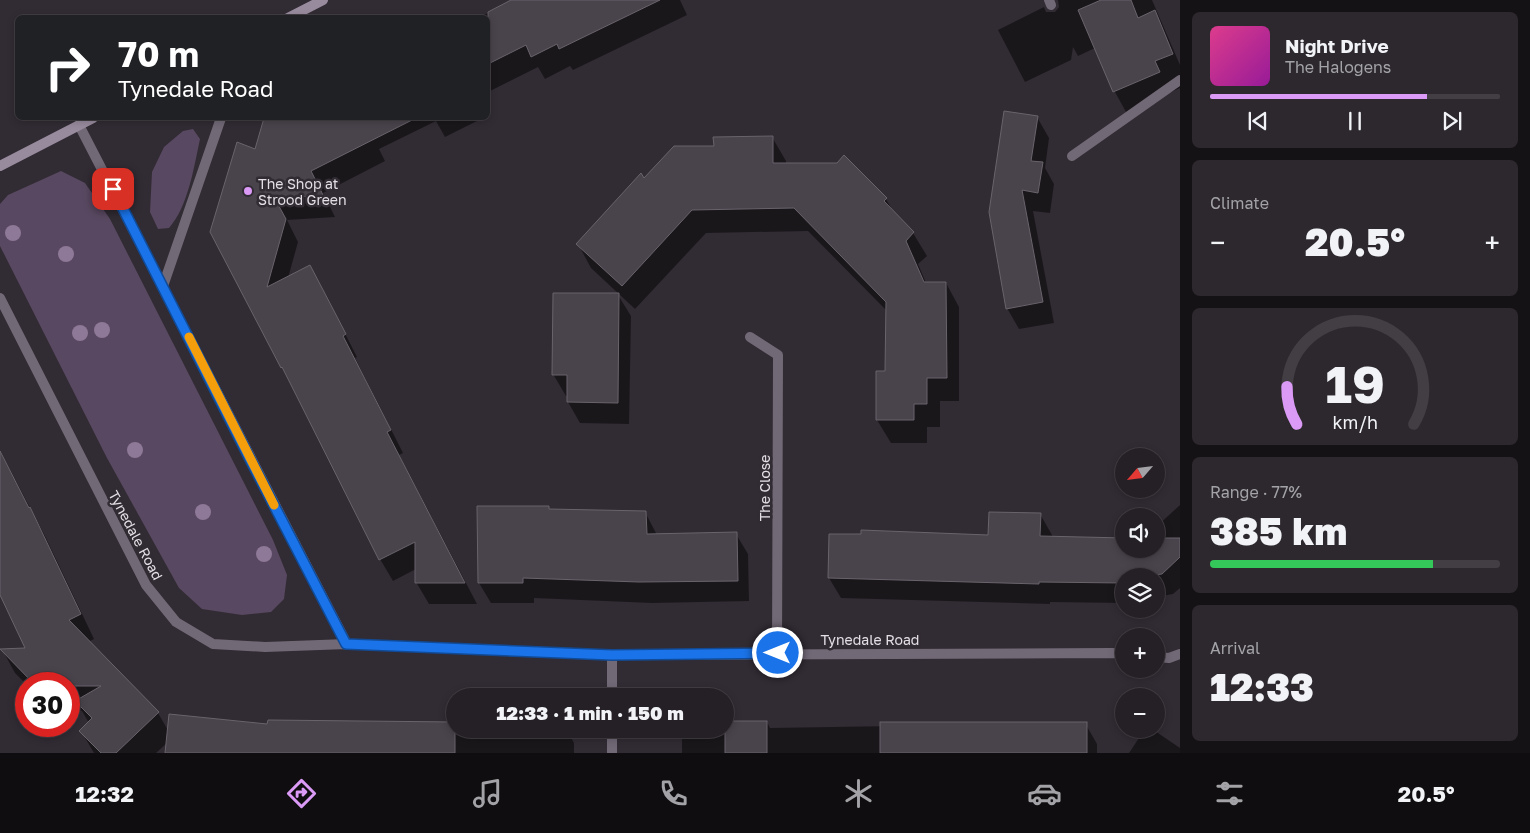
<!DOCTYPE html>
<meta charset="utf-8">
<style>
body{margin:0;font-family:"Golos Text",sans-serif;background:#2d282e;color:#f1f3f6;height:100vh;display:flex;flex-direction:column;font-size:19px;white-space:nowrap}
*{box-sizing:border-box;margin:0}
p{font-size:16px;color:#a3a3a7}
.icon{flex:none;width:28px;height:28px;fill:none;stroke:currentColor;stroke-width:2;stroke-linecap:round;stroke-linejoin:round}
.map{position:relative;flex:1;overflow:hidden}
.sheet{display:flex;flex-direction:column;gap:12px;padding:12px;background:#141215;width:350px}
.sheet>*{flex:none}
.hud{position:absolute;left:15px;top:15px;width:475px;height:105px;border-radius:8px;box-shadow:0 2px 8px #0003,0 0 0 1px #423e43;background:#202124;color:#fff;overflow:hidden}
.needle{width:32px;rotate:242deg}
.buttons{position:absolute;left:1115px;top:448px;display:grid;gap:10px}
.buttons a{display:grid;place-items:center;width:50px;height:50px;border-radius:50%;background:#252026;box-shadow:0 2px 8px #0003,0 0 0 1px #423e43;font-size:25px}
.speed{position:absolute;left:15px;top:672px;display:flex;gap:10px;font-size:25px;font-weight:700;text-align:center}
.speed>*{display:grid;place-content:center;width:65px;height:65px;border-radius:50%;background:#252026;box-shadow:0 2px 8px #0003,0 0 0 1px #423e43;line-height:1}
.speed .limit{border:8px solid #d22;background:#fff;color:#111}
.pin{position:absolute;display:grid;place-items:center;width:42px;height:42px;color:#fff;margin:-21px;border-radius:10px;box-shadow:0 2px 8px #0006}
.me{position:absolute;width:55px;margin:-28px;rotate:270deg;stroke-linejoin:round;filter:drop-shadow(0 0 4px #0008)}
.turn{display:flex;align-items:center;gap:18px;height:105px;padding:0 20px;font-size:22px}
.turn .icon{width:65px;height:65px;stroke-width:2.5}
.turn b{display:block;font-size:35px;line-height:42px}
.big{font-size:38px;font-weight:800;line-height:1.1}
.sheet .tile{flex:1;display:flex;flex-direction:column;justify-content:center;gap:8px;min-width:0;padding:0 18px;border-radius:8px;background:#2d282e}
.sheet .dial{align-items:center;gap:0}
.dial svg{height:130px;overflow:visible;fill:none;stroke:#423e43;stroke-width:7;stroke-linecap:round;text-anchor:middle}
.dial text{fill:#f1f3f6;stroke:none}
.song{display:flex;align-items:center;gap:15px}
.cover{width:60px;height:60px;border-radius:8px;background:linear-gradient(135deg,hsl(330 70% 55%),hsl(300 70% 35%))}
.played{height:5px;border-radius:2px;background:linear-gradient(90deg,#da9af6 75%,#423e43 75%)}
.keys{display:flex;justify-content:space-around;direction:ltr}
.heat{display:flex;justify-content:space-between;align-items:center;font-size:28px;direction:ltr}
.charge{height:8px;border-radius:4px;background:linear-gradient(90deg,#34c759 77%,#423e43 0)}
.trip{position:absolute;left:446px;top:688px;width:288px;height:50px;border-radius:25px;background:#252026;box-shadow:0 2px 8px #0003,0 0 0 1px #423e43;font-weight:800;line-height:50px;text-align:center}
.tabs{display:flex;height:80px;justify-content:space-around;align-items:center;background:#0f0d0f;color:#a3a3a7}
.tabs .icon{width:35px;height:35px}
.tabs .on{color:#da9af6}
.tabs b{font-size:22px;color:#f1f3f6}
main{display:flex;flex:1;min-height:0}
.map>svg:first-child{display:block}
</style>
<main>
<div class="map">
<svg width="1180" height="753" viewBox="0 0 1180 753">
<rect width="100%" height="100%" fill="#312b33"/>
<g fill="#594861">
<path d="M 193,129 L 200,139 C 194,167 188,207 169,228 L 158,229 L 150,212 L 152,172 L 164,147 L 183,131 Z"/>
<path d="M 61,171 L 85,183 L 110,219 L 273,540 L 287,575 L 284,599 L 271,612 L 242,615 L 202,609 L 179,588 L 107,458 L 0,246 L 0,204 L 8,195 Z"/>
</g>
<g fill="#0007">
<path d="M 514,0 L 680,0 L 687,15 L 573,70 L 570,66 L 545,79 L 538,67 L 488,92 L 488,18 L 478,18 Z"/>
<path d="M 1058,0 L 1152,0 L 1180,65 L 1180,88 L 1126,112 L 1115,92 L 1095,48 L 1078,56 L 1073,47 L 1071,60 L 1025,82 L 998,30 L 1044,7 L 1046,12 L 1055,12 L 1059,7 Z"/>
<path d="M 1037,117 L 1049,138 L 1045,168 L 1054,184 L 1050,213 L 1033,211 L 1054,323 L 1019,329 L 1007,308 L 990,212 Z"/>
<path d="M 277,118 L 483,118 L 445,137 L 436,121 L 379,149 L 385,161 L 323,193 L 335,217 L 287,220 L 298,242 L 288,278 L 322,289 L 357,357 L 355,358 L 403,453 L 399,455 L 477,604 L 429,604 L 416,582 L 416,569 L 393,581 L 380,559 L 295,389 L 212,232 L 256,151 L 263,124 Z"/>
<path d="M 772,137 L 786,161 L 786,164 L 837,164 L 844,157 L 886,199 L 894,213 L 913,233 L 927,256 L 918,264 L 926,283 L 946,283 L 959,307 L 959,401 L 940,401 L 940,427 L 927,427 L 927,443 L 891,443 L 877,420 L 887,372 L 887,311 L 808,231 L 706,233 L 635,309 L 591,268 L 578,244 L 644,180 L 715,147 Z"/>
<path d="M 618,295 L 631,316 L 629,424 L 580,423 L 568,402 L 568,396 L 566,396 L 553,374 Z"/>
<path d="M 0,451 L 44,534 L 94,639 L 88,642 L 158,713 L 169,732 L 269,726 L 455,724 L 455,729 L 566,729 L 574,743 L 574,753 L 167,753 L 168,742 L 156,753 L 94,753 L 81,731 L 89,723 L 82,711 L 69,711 L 69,684 L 26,684 L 15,673 L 2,649 L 27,649 L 0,592 Z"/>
<path d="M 1180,505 L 1180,588 L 1173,594 L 1156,597 L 1156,576 L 1124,576 L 1124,603 L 1050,602 L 1050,604 L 841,598 L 829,578 L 989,536 L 1040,514 L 1052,535 L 1052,538 L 1124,549 L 1156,549 L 1156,527 Z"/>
<path d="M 548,507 L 550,510 L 645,512 L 657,535 L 736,534 L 748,554 L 749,601 L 652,603 L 534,598 L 534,603 L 491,603 L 479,583 Z"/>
<path d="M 725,722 L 767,722 L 770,728 L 1085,723 L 1097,744 L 1097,753 L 682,753 L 682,729 L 725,729 Z"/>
<path d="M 1145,729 L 1152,729 L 1180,748 L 1180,753 L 1129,753 Z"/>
</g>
<g fill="#49434c" stroke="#69636c">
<path d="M 511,0 L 660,0 L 559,49 L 557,44 L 531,57 L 526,45 L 488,64 L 488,12 Z"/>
<path d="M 1101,0 L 1131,0 L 1138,18 L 1155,10 L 1173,54 L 1155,61 L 1160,72 L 1113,92 L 1078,10 Z"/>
<path d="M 1004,111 L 1038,116 L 1031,161 L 1043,162 L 1038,193 L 1022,190 L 1043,302 L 1006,309 L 989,212 Z"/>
<path d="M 264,118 L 416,118 L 311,171 L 323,195 L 275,199 L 286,219 L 267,287 L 310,265 L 346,334 L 343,336 L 391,430 L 387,432 L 465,583 L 415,583 L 415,542 L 379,560 L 282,367 L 281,368 L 210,232 L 237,142 L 255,149 Z"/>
<path d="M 773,136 L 773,163 L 837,163 L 844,155 L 887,198 L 884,201 L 914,232 L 906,241 L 924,282 L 946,282 L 947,378 L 927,378 L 927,404 L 914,404 L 914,420 L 876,420 L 876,371 L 885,371 L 886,302 L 794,208 L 692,210 L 622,286 L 576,244 L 641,173 L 644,178 L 674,146 L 714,146 L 713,137 Z"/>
<path d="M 553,293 L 619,293 L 618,403 L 567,402 L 567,375 L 552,375 Z"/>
<path d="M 0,451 L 29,508 L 30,507 L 81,614 L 69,620 L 159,712 L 116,753 L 101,753 L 79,731 L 92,718 L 75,701 L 101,686 L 69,686 L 69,684 L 34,684 L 0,649 L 25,648 L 0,595 Z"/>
<path d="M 477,506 L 549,506 L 549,509 L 646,511 L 647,534 L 737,532 L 738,581 L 639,582 L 523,578 L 523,583 L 478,583 Z"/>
<path d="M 989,512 L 1041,513 L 1040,536 L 1124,538 L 1124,549 L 1156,549 L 1156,538 L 1180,538 L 1180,557 L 1162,574 L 1146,576 L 1124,576 L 1124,583 L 1039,582 L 1039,584 L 828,578 L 829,534 L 861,534 L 861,530 L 988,535 Z"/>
<path d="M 169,714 L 267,724 L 268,720 L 455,722 L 455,753 L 165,753 Z"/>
<rect x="725" y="721" width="42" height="32"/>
<rect x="880" y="722" width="207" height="31"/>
</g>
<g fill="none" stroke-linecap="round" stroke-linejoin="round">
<g stroke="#726976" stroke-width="10">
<path d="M 1072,156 L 1180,80"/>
<path d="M 163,286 L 221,118"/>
</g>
<g stroke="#726976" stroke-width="10">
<path d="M 1049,0 L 1051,5"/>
<path d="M 79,125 C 169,297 256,471 347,644"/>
<path d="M 0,298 L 146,585 L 176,622 L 213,644 L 265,647 L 347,644 L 612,655 L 1112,653 L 1124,654"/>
<path d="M 750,337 L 778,355 L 777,653"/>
<path d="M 1156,657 L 1169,658 L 1180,654"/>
<path d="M 612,696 L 612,655"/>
<path d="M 612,753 L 612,729"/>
</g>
<g stroke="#988b9e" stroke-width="10">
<path d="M 288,18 L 323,0"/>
<path d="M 0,166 L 93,118"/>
</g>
</g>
<g fill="#8e7998">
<circle cx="13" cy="233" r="8"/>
<circle cx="66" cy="254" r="8"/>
<circle cx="102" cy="330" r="8"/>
<circle cx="80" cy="333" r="8"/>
<circle cx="135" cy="450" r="8"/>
<circle cx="203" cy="512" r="8"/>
<circle cx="264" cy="554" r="8"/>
</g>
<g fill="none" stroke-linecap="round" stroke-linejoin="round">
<g stroke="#114b97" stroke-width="12">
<path id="route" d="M 113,189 L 251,461 L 346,644 L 612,655 L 778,653"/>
</g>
<use href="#route" stroke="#1a73e8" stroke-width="9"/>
<path stroke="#f59e0b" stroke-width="9" d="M 189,337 L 274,505"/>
</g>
<circle fill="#da9af6" stroke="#312b33" stroke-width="2" cx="248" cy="191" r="5"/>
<g text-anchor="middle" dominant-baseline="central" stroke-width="5" stroke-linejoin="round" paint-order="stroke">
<g font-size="14" fill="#e3dfe5" stroke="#312b33" text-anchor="start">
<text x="258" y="183">The Shop at<tspan x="258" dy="16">Strood Green</tspan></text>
</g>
<g font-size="14" fill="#e3dfe5" stroke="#312b33">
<text transform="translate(764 488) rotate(-90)">The Close</text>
<text transform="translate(136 535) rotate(62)">Tynedale Road</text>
<text x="870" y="639">Tynedale Road</text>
</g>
</g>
</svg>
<div class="buttons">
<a><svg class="needle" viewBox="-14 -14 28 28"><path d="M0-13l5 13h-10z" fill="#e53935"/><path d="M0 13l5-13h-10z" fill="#a3a3a7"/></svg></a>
<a><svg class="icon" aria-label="sound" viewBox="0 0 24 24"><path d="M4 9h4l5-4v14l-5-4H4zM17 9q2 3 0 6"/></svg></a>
<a><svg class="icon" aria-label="layers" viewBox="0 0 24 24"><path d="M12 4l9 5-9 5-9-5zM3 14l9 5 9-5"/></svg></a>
<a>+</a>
<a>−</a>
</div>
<div class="speed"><div class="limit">30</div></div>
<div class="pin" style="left:113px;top:189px;background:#d93025"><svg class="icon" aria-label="arrive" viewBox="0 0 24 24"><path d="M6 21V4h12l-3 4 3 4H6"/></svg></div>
<svg class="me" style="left:778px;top:653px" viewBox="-20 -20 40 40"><circle r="17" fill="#1a73e8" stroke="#fff" stroke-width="3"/><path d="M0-11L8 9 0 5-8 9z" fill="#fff"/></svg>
<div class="trip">12:33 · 1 min · 150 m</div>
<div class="hud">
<div class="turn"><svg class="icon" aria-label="right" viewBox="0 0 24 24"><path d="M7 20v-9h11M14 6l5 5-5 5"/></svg><div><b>70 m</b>Tynedale Road</div></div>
</div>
</div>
<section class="sheet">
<div class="tile">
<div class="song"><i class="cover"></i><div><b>Night Drive</b><p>The Halogens</p></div></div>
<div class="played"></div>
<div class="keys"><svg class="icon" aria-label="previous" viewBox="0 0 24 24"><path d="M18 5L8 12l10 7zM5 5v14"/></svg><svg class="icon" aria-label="pause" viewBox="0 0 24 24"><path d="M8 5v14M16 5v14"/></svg><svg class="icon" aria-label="next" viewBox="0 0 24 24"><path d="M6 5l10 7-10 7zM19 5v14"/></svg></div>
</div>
<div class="tile"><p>Climate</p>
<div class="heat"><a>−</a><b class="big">20.5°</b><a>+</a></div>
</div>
<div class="tile dial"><svg viewBox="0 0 100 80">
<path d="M14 69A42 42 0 1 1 86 69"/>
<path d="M14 69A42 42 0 0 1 8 46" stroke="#da9af6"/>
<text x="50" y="56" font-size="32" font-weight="700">19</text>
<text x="50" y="72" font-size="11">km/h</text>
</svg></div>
<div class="tile"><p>Range · 77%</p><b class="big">385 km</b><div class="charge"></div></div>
<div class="tile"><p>Arrival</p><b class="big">12:33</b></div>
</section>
</main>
<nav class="tabs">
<b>12:32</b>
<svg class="icon on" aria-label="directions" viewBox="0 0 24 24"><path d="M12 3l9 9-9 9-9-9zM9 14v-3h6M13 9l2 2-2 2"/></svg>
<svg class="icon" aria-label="music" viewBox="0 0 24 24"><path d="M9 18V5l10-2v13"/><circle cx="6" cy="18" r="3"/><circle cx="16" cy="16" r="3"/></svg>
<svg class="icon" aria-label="phone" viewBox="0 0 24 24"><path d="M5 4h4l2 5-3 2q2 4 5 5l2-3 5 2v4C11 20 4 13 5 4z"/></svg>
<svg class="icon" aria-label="climate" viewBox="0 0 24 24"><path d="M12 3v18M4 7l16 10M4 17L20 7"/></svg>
<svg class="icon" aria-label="car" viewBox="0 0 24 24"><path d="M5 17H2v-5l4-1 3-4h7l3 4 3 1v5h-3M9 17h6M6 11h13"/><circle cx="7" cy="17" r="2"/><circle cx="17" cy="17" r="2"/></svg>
<svg class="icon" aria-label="filters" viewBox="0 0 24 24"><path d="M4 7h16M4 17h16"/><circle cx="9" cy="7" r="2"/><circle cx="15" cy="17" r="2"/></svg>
<b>20.5°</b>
</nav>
